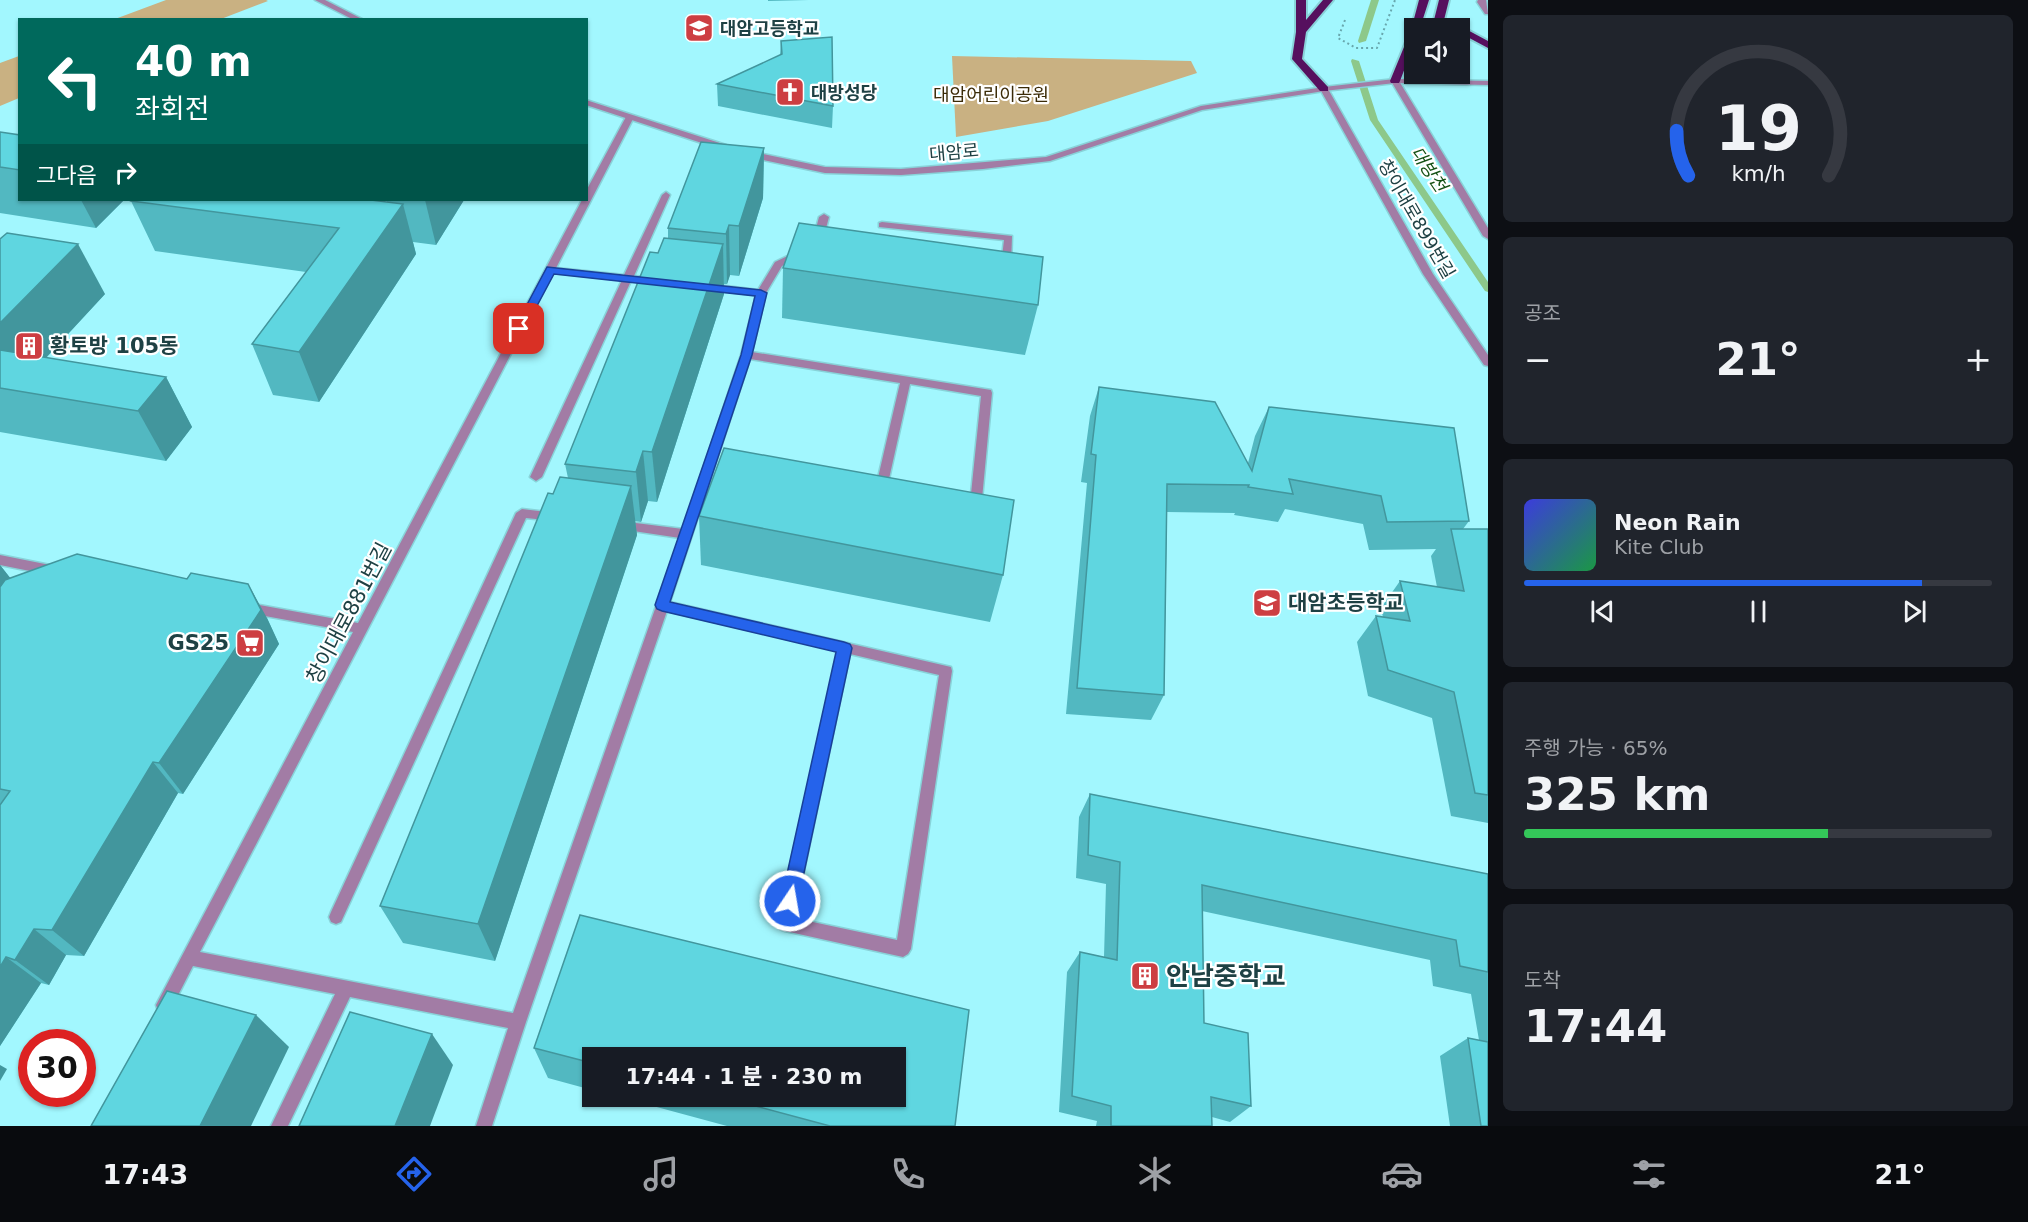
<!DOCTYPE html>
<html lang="ko">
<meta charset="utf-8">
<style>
body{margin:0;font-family:"DejaVu Sans","Noto Sans KR",sans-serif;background:#20242c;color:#f1f3f6;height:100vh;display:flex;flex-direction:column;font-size:22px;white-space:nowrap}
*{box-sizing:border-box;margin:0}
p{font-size:20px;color:#9ea1a6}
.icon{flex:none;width:33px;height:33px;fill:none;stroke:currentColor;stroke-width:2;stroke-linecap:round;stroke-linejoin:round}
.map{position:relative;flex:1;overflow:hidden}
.details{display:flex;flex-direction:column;gap:15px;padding:15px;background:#0d0f14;width:540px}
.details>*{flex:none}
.top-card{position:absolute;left:18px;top:18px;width:570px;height:183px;border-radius:0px;box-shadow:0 2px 4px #0004;background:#00695c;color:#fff;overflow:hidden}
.buttons{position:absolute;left:1404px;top:18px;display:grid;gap:12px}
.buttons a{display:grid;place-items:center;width:66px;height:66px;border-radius:0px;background:#171b24;box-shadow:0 2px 4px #0004;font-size:30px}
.speed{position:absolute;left:18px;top:1029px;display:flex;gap:12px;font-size:30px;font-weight:700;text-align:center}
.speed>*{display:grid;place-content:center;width:78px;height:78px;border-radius:50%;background:#171b24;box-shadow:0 2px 4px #0004;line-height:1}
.speed .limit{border:9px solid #d22;background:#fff;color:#111}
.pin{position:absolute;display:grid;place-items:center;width:51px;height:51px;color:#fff;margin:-26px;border-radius:12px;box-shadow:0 3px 9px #0006}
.me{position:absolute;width:66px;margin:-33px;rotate:12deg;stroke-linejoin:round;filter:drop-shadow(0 0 4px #0008)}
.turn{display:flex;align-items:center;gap:21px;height:126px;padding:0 18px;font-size:27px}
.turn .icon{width:78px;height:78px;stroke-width:2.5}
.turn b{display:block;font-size:42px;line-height:51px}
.then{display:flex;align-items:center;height:57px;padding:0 18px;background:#0003;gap:12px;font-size:22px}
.big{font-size:45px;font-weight:800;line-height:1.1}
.details .tile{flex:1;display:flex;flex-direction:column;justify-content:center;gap:9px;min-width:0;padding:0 21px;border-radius:9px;background:#20242c}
.details .dial{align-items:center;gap:0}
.dial svg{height:156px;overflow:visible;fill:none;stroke:#363941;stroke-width:7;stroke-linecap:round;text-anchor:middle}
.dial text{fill:#f1f3f6;stroke:none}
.song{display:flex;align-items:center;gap:18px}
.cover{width:72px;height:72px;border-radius:9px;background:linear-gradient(135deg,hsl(240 70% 55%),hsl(140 70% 35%))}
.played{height:6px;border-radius:3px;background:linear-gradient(90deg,#2563eb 85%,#363941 85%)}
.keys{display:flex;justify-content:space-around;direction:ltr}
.heat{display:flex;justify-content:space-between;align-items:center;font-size:33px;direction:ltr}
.charge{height:9px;border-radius:4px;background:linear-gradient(90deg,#34c759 65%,#363941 0)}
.trip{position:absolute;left:582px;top:1047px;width:324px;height:60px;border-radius:0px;background:#171b24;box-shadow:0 2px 4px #0004;font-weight:800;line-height:60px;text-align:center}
.dock{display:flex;height:96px;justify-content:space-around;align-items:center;background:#090b0e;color:#9ea1a6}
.dock .icon{width:42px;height:42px}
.dock .active{color:#2563eb}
.dock b{font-size:27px;color:#f1f3f6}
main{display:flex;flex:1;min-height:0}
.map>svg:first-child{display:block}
</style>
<main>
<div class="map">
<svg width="1488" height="1126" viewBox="0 0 1488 1126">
<rect width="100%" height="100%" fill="#a2f7fe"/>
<g fill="#c9b182">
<path d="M 166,0 L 266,0 L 268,1 L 221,19 L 115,19 Z"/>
<path d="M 19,56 L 19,98 L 0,106 L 0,63 Z"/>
<path d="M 952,56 L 1191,61 L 1197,73 L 1048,121 L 956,137 Z"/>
</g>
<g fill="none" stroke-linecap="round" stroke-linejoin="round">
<g fill="#8dc88a" fill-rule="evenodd">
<path d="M 1371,0 L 1379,0 L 1366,41 L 1359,43 L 1358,41 Z"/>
<path d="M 1352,59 L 1359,61 L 1378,120 L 1488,282 L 1488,292 L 1485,291 L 1370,120 L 1351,61 Z"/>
</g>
<g stroke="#88d3d9" stroke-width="3">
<g id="minor">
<path d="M 1478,0 L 1486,0 L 1488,14 L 1485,14 L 1477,2 Z"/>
<path d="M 1392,79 L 1399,81 L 1488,228 L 1488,239 L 1483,236 L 1391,81 Z"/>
<path d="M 1321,87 L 1328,89 L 1433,274 L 1488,355 L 1488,366 L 1484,365 L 1423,274 L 1320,89 Z"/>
<path d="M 627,115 L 634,117 L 556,268 L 624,275 L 662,195 L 666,192 L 670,195 L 634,276 L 656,278 L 661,281 L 656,284 L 631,281 L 542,477 L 536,481 L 530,477 L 622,280 L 553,273 L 200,952 L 513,1013 L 680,538 L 620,529 L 614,525 L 620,521 L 683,529 L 741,355 L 756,295 L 709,290 L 704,287 L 709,284 L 758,290 L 775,262 L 800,250 L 805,253 L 803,255 L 782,266 L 766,293 L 752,352 L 991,390 L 992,393 L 982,499 L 976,503 L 961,500 L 959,497 L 965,493 L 971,494 L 981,396 L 910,384 L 889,479 L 896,481 L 898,484 L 892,488 L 879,485 L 877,482 L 900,383 L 750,359 L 670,602 L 951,667 L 952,671 L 911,949 L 908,954 L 903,957 L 785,931 L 780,929 L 777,924 L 838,651 L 667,611 L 526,1022 L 492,1126 L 476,1126 L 508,1028 L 350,997 L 288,1126 L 271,1126 L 335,994 L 193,966 L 170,1011 L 164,1013 L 158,1011 L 156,1005 L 353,632 L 249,613 L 245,612 L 243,608 L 245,604 L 249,603 L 358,623 L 582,200 L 586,200 L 586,191 ZM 850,654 L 939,675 L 897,940 L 794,918 Z"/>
<path d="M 824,214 L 829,217 L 823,240 L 821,242 L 815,242 L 813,240 L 819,217 Z"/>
<path d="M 882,222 L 1012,236 L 1011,266 L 1006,269 L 1001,266 L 1004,240 L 879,227 L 879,223 Z"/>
<path d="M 522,509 L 555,513 L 561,517 L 555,521 L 526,518 L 341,922 L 336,924 L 331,922 L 329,917 L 331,912 L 516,513 Z"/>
<path d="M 0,555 L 55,566 L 59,568 L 61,571 L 59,574 L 55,576 L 0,565 Z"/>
</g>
</g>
<g stroke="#88d3d9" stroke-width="3">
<g id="tertiary">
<path d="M 315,0 L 325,0 L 364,20 L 354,20 Z"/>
<path d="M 1395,79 L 1488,81 L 1488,85 L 1395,83 L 1324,91 L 1202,110 L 1050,161 L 983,169 L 901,175 L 825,173 L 749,157 L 745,154 L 749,151 L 825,167 L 901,169 L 1046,157 L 1201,106 L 1324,87 Z"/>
<path d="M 586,100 L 726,145 L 727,147 L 720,149 L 586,105 Z"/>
</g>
</g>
<g stroke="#88d3d9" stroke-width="4">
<g id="trunk">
<path d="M 1296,0 L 1306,0 L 1306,20 L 1323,0 L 1333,0 L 1306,32 L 1302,59 L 1328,87 L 1328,91 L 1320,91 L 1292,59 L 1296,32 Z"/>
<path d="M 1419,0 L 1429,0 L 1420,28 L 1414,28 L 1414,44 L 1400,81 L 1399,83 L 1391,83 L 1390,81 L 1411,30 Z"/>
<path d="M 1439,0 L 1449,0 L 1442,28 L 1432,28 Z"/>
<path d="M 1460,26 L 1488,41 L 1488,48 L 1460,33 L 1460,28 L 1455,28 Z"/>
</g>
</g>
<path stroke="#68a7ad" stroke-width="2" stroke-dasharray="2 3" stroke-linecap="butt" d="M 1345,20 L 1338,38 L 1356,48 L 1377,48 L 1395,0"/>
<use href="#minor" fill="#a27ca5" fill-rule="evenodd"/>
<use href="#tertiary" fill="#a27ca5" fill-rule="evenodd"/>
<use href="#trunk" fill="#56105e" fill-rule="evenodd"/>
</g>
<g fill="#52b8c1">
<path d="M 768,0 L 809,0 L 768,1 Z"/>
<path d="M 781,41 L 833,106 L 832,128 L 718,106 L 717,84 L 780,55 Z"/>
<path d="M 0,132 L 20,135 L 20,200 L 124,200 L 96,228 L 0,213 Z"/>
<path d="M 764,148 L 763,198 L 739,276 L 730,275 L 727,284 L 724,284 L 724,294 L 657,502 L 648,501 L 641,522 L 635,521 L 637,535 L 495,961 L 403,943 L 380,906 L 553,494 L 568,478 L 565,464 L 668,238 L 668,228 Z"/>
<path d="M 386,200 L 464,200 L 436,245 L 413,242 L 416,254 L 319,402 L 273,395 L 252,344 L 306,272 L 155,251 L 131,201 L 387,202 Z"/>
<path d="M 0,239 L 105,294 L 46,358 L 166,377 L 192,427 L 166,461 L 0,432 Z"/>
<path d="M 783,268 L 1038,305 L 1025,355 L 782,318 Z"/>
<path d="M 1099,387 L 1248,463 L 1255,436 L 1269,407 L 1469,521 L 1463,529 L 1488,529 L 1488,823 L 1451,816 L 1432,718 L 1368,696 L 1357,642 L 1376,616 L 1383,617 L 1381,608 L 1400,581 L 1437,587 L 1431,556 L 1436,549 L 1369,550 L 1363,524 L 1285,509 L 1278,522 L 1234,515 L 1235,513 L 1167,512 L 1164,695 L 1151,720 L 1066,714 L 1087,483 L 1081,482 L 1090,416 Z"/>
<path d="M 699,516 L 1003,575 L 990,622 L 701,565 Z"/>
<path d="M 0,565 L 10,578 L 267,618 L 279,644 L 183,794 L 178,793 L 84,956 L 66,955 L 49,985 L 41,983 L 0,1046 Z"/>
<path d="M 1090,794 L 1488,874 L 1488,1126 L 1450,1126 L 1440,1056 L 1468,1038 L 1479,1040 L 1471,994 L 1433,986 L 1430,960 L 1202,911 L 1204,1023 L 1251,1106 L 1230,1122 L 1212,1117 L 1212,1126 L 1096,1126 L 1097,1121 L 1059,1112 L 1067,972 L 1080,952 L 1104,957 L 1106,884 L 1076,878 L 1079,817 Z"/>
<path d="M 580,915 L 969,1010 L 955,1126 L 727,1126 L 616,1096 L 896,1096 L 896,1058 L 592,1058 L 592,1090 L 548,1078 L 534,1048 Z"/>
</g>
<g fill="#42969d">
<path d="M 764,148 L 763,198 L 739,276 L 739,226 Z"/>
<path d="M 81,200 L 124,200 L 96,228 Z"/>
<path d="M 425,200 L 464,200 L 436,245 Z"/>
<path d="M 403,204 L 416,254 L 319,402 L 299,352 Z"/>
<path d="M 729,225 L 730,275 L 727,284 L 726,234 Z"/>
<path d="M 78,244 L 105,294 L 16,390 L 0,382 L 0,323 Z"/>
<path d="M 723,244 L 724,294 L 657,502 L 652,452 Z"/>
<path d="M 166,377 L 192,427 L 166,461 L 138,411 Z"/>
<path d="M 643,451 L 648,501 L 641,522 L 636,472 Z"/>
<path d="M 631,486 L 637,535 L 495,961 L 478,924 Z"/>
<path d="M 0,565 L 19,589 L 0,614 Z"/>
<path d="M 248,584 L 267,618 L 279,644 L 183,794 L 159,763 Z"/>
<path d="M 153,762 L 178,793 L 84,956 L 52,930 Z"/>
<path d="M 34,929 L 66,955 L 49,985 L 15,960 Z"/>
<path d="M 6,957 L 41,983 L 0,1046 L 0,967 Z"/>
<path d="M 256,1015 L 289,1047 L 251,1126 L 200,1126 Z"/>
<path d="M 432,1034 L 453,1065 L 430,1126 L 395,1126 Z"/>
<path d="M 0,1065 L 7,1069 L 0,1081 Z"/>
</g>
<g fill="#5fd6e0" stroke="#42969d" stroke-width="1.5">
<path d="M 832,37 L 833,106 L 717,84 L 782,54 L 781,41 Z"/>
<path d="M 0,132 L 20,135 L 20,170 L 0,167 Z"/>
<path d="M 701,142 L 764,148 L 739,226 L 729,225 L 726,234 L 668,228 Z"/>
<path d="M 132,200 L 371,200 L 403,204 L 299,352 L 252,344 L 339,228 L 131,201 Z"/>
<path d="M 799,223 L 1043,257 L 1038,305 L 783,268 Z"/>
<path d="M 7,233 L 78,244 L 0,323 L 0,239 Z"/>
<path d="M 664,238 L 723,244 L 652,452 L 643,451 L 636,472 L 565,464 L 650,252 L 658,253 Z"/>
<path d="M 0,350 L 166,377 L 138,411 L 0,388 Z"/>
<path d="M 1099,387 L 1215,402 L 1252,471 L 1269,407 L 1454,428 L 1469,521 L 1387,522 L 1381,496 L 1289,479 L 1293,494 L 1248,487 L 1249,485 L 1167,484 L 1164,695 L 1077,688 L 1096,455 L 1091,454 Z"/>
<path d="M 724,448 L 1014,500 L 1003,575 L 699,516 Z"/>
<path d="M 560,477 L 631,486 L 478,924 L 380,906 L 548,493 L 553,494 Z"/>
<path d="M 1451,529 L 1488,529 L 1488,795 L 1475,793 L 1454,692 L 1388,670 L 1376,616 L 1410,621 L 1400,581 L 1464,591 Z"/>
<path d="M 77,554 L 187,579 L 191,573 L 248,584 L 261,610 L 159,763 L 153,762 L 52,930 L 34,929 L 15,960 L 6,957 L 0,967 L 0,805 L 10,791 L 0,789 L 0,587 L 5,580 Z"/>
<path d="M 1090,794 L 1488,874 L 1488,972 L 1460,966 L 1456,940 L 1202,885 L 1204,1023 L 1248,1033 L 1251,1106 L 1211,1097 L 1212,1126 L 1111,1126 L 1111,1106 L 1072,1096 L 1080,952 L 1117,960 L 1120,862 L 1088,855 Z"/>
<path d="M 580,915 L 969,1010 L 955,1126 L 830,1126 L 718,1096 L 896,1096 L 896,1058 L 592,1058 L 592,1063 L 534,1048 Z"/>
<path d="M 167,991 L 256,1015 L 200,1126 L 91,1126 Z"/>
<path d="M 350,1012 L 432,1034 L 395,1126 L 299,1126 Z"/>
<path d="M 1468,1038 L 1488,1042 L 1488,1126 L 1481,1126 Z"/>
</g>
<path fill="#2563eb" stroke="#184099" stroke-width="1.5" d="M 547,267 L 761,290 L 767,293 L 752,355 L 670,602 L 844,642 L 850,644 L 852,648 L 798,901 L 796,906 L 790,909 L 784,906 L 781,901 L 836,652 L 662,611 L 657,609 L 655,605 L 741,355 L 755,296 L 554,274 L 523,332 L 515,332 L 514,329 Z"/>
<defs>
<g id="school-square" transform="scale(1.5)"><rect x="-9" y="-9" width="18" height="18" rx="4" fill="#cd3e42" stroke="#fff"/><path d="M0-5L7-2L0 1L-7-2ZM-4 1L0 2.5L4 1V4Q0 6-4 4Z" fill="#fff"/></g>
<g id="church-square" transform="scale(1.5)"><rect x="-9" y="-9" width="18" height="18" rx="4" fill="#cd3e42" stroke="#fff"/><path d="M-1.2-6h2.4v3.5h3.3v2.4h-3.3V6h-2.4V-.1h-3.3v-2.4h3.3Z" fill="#fff"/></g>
<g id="building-square" transform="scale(1.5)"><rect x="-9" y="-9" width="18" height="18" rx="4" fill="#cd3e42" stroke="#fff"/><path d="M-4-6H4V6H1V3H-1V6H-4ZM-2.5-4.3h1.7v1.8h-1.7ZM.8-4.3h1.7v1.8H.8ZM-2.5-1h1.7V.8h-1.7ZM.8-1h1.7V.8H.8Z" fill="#fff"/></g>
<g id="supermarket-square" transform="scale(1.5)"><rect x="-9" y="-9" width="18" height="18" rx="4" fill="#cd3e42" stroke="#fff"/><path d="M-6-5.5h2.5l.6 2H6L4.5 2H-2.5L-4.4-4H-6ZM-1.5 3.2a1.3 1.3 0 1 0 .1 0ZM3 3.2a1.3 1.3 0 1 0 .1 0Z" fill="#fff"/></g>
</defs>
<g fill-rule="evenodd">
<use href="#school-square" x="699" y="28"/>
<use href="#church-square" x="790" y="92"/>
<use href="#building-square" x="29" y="346"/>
<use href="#school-square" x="1267" y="603"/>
<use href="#supermarket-square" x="250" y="643"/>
<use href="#building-square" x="1145" y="976"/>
</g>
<g text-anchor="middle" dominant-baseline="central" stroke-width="4.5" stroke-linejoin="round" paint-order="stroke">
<g font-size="18" font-weight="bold" fill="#1e4144" stroke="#fff" text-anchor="start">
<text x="720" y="28">대암고등학교</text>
<text x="811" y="92">대방성당</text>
</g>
<g font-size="18" fill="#3b2b07" stroke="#fff">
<text x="991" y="94">대암어린이공원</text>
</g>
<g font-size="18" fill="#1e4144" stroke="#fff">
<text transform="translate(954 152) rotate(-5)">대암로</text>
<text transform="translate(1417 219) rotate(60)">창이대로899번길</text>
</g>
<g font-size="18" font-style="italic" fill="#145115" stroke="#fff">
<text transform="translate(1429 169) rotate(56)">대방천</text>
</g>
<g font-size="21" font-weight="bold" fill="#1e4144" stroke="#fff" text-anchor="start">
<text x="50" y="346">황토방 105동</text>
<text x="1288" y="603">대암초등학교</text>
<text x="229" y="643" text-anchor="end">GS25</text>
</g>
<g font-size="21" fill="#1e4144" stroke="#fff">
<text transform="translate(349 613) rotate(-62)">창이대로881번길</text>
</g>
<g font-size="26" font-weight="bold" fill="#1e4144" stroke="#fff" text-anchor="start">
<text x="1166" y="976">안남중학교</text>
</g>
</g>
</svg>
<div class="buttons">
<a><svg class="icon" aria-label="sound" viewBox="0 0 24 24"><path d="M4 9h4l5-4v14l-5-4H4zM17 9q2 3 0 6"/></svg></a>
</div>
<div class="speed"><div class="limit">30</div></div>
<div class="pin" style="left:519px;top:329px;background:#d93025"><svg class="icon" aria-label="arrive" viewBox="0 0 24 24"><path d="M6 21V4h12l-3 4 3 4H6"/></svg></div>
<svg class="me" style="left:790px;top:901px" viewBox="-20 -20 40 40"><circle r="17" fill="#2563eb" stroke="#fff" stroke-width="3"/><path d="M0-11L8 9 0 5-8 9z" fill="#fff"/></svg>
<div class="trip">17:44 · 1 분 · 230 m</div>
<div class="top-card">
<div class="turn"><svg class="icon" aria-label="left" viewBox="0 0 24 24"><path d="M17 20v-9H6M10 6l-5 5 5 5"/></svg><div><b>40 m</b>좌회전</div></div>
<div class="then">그다음<svg class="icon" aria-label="right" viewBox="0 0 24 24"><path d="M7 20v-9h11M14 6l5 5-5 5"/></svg></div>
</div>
</div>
<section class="details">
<div class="tile dial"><svg viewBox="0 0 100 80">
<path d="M14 69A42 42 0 1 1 86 69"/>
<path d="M14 69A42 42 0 0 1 8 46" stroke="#2563eb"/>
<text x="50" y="56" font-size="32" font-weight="700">19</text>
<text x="50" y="72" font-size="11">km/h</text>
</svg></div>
<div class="tile"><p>공조</p>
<div class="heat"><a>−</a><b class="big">21°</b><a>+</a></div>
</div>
<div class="tile">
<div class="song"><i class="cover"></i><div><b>Neon Rain</b><p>Kite Club</p></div></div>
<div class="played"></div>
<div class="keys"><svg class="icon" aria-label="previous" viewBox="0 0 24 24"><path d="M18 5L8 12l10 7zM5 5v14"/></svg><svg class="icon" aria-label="pause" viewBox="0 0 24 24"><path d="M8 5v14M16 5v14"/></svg><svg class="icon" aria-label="next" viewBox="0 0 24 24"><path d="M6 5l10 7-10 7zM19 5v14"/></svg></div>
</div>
<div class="tile"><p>주행 가능 · 65%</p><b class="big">325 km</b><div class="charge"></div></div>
<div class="tile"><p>도착</p><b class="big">17:44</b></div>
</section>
</main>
<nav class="dock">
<b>17:43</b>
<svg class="icon active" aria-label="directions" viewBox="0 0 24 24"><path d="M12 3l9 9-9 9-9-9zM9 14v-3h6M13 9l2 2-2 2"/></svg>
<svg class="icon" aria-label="music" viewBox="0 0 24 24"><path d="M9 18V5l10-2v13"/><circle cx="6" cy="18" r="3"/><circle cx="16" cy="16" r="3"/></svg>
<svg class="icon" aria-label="phone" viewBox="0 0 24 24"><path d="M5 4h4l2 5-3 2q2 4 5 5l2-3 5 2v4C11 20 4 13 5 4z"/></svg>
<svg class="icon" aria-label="climate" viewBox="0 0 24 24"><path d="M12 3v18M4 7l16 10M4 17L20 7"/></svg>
<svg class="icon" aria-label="car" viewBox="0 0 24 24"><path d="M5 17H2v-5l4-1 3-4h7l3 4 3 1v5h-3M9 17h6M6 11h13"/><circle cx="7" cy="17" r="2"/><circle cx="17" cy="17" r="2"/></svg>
<svg class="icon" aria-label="filters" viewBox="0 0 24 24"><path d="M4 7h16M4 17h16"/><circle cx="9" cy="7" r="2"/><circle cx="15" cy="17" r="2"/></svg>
<b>21°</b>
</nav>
